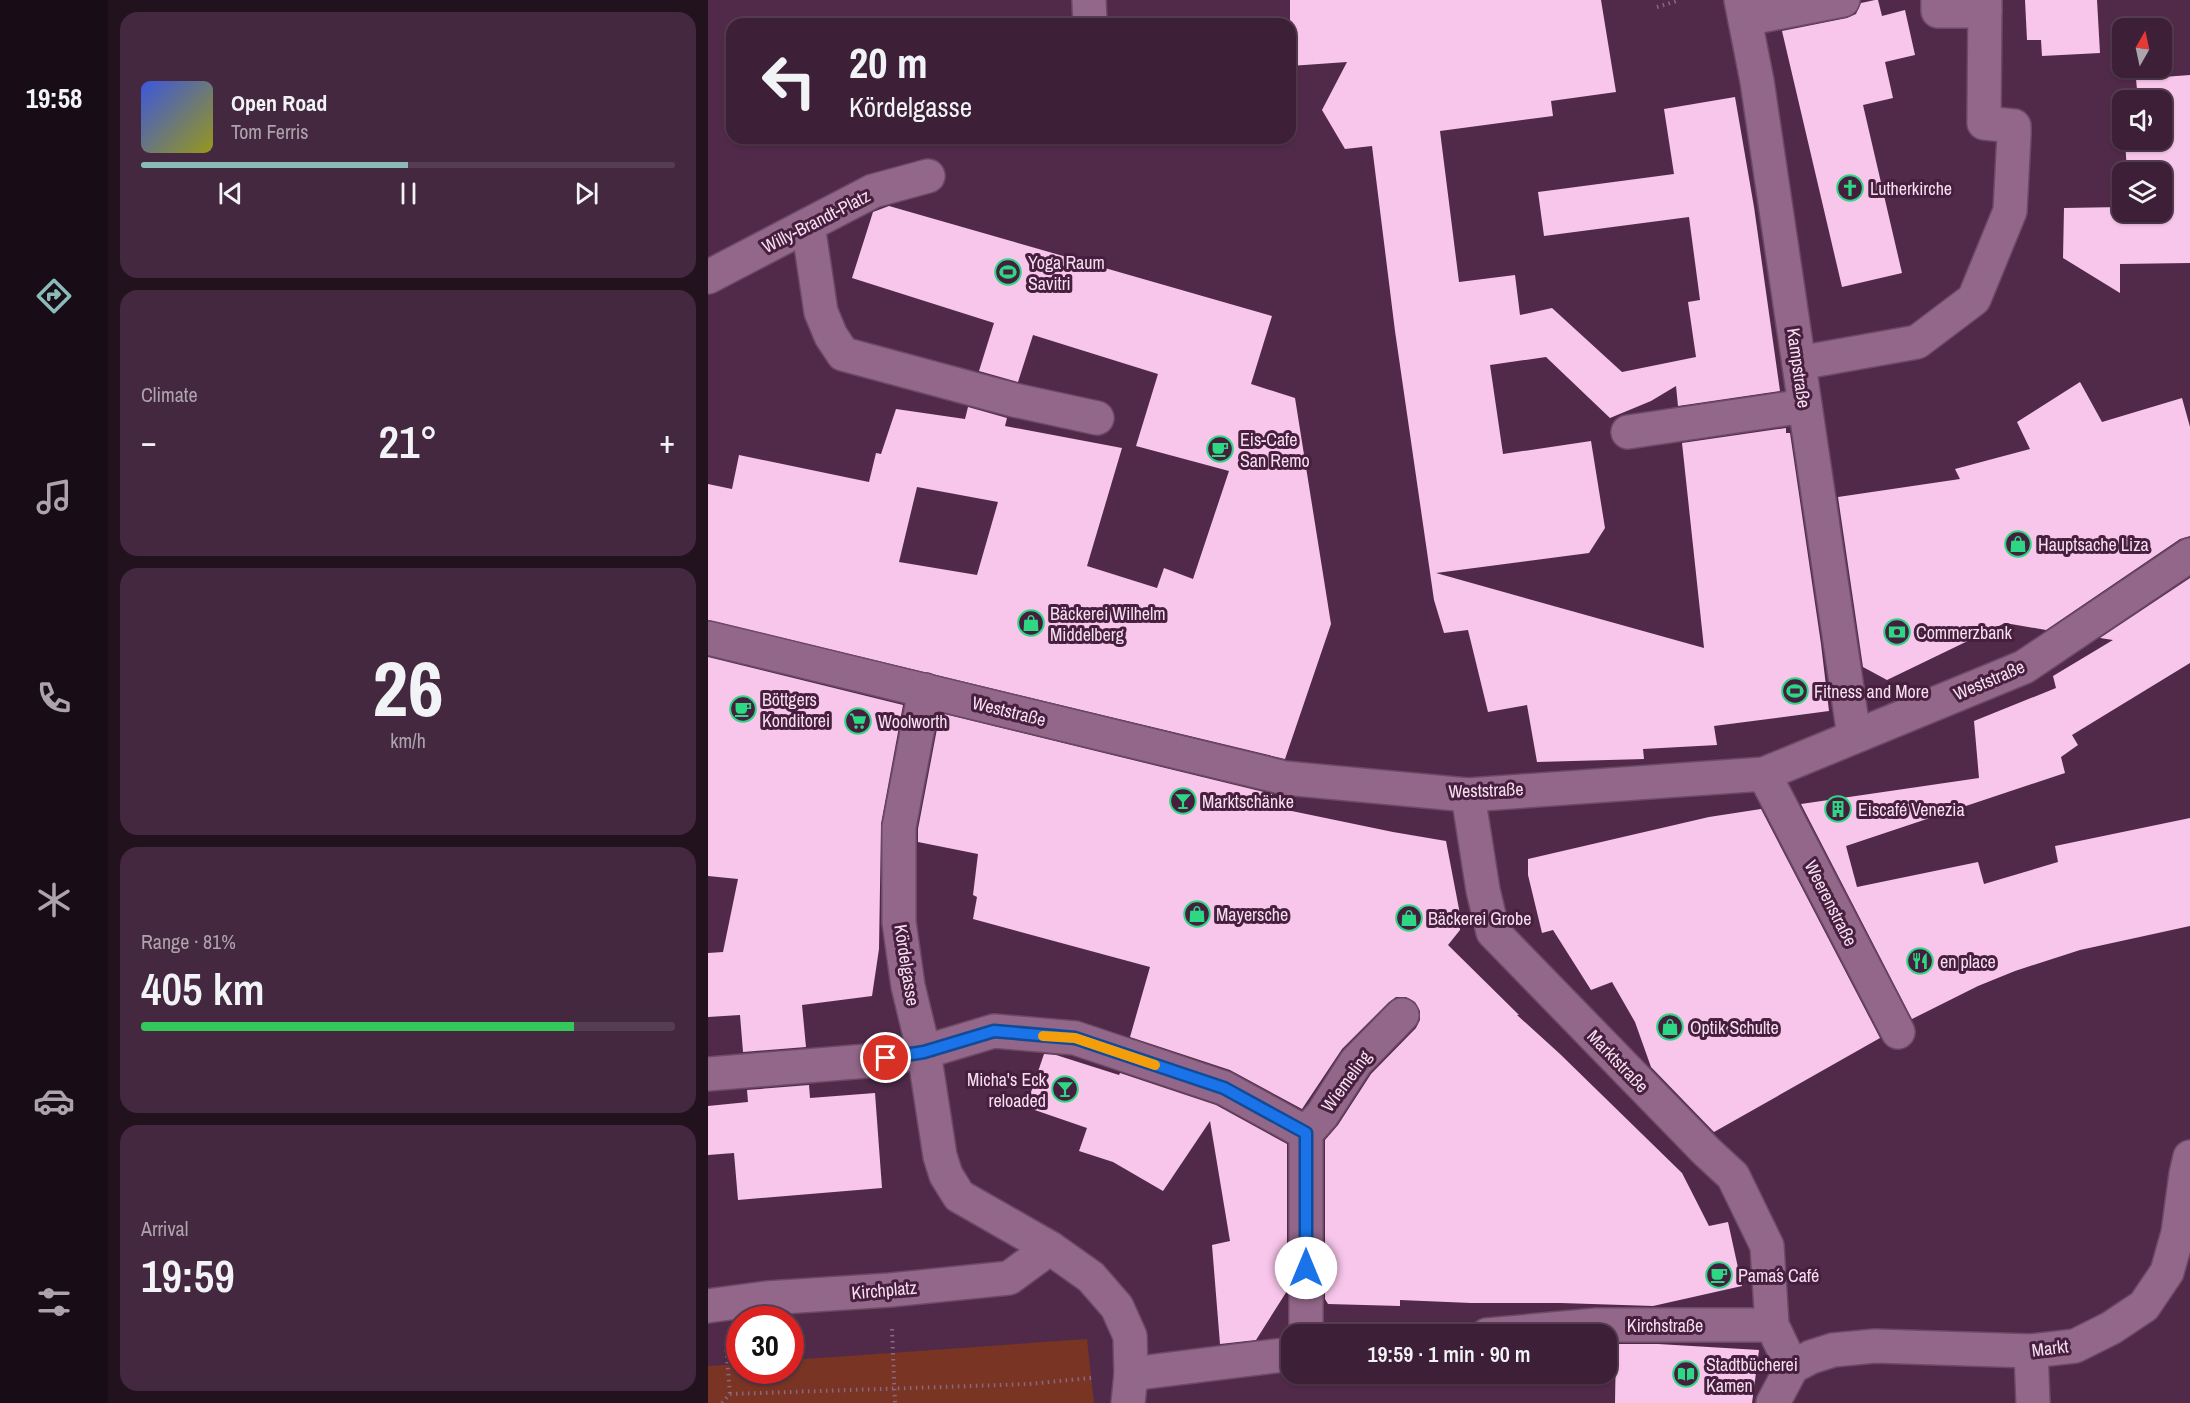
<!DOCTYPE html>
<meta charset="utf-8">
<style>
body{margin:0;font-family:"Archivo Narrow",sans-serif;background:#44283f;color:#f1f3f6;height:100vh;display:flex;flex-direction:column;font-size:22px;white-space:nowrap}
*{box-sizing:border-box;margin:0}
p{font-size:20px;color:#ada3ad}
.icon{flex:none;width:33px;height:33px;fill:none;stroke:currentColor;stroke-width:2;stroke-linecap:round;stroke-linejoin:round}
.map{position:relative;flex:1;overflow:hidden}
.panel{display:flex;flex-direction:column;gap:12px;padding:12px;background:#22121e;width:600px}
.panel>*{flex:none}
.guide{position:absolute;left:18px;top:18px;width:570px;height:126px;border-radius:18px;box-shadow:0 2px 4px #0004,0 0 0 2px #563e52;background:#3d2037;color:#f1f3f6;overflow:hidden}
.needle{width:39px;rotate:9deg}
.fabs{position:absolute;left:1404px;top:18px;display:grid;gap:12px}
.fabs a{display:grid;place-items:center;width:60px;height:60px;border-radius:12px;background:#3d2037;box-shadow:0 2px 4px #0004,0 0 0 2px #563e52;font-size:30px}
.speed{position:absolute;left:18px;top:1306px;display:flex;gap:12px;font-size:30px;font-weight:700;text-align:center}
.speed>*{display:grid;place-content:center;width:78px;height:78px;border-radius:50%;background:#3d2037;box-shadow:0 2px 4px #0004,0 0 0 2px #563e52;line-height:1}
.speed .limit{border:9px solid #d22;background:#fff;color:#111}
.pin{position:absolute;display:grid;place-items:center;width:51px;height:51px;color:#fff;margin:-26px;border:3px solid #fff;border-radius:50%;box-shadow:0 2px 6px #0007}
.me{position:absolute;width:66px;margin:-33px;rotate:0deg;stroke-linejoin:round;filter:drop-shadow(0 0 4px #0008)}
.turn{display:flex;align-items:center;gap:21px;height:126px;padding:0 24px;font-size:27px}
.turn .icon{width:78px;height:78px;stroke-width:2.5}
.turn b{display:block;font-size:42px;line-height:51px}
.big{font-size:45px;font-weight:600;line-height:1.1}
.panel .widget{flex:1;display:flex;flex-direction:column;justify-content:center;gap:9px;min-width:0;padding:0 21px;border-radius:18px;background:#44283f}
.panel .dial{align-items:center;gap:0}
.dial b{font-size:78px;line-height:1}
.song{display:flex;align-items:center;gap:18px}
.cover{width:72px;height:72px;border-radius:9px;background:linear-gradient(135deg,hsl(230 70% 55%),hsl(60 70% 35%))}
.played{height:6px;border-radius:3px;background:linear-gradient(90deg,#8bbbb9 50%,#563e52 50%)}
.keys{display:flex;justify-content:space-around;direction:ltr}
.heat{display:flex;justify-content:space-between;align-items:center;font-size:33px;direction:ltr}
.charge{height:9px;border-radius:4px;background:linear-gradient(90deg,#34c759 81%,#563e52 0)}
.trip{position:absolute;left:573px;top:1324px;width:336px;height:60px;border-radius:18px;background:#3d2037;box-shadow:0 2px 4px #0004,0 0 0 2px #563e52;font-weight:600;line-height:60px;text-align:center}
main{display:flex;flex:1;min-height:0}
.tab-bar{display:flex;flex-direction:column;width:108px;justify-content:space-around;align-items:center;background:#180d16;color:#ada3ad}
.tab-bar .icon{width:42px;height:42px}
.tab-bar .selected{color:#8bbbb9}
.tab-bar b{font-size:27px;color:#f1f3f6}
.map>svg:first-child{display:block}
</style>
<main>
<nav class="tab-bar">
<b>19:58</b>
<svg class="icon selected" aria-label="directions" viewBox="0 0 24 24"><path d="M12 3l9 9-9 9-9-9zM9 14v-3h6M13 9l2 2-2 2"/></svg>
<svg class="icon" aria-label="music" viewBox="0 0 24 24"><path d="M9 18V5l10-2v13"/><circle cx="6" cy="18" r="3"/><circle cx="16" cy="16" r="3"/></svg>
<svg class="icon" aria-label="phone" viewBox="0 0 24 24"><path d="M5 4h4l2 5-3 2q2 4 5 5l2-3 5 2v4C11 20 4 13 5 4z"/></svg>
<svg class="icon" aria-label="climate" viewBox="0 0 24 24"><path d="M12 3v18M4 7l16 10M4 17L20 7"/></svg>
<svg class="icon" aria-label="car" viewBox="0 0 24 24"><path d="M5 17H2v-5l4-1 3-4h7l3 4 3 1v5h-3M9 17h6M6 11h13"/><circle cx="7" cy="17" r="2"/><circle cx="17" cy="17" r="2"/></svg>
<svg class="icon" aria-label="filters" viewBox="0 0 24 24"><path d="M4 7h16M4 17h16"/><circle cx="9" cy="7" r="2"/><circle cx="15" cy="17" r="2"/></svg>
</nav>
<section class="panel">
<div class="widget">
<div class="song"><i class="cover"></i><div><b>Open Road</b><p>Tom Ferris</p></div></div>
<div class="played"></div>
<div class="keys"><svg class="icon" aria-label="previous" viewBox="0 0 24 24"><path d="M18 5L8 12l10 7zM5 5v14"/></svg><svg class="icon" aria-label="pause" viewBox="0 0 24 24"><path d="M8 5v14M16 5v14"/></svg><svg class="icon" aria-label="next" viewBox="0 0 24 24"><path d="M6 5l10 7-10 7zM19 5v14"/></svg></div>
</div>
<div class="widget"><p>Climate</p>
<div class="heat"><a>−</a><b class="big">21°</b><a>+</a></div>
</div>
<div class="widget dial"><b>26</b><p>km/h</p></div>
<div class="widget"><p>Range · 81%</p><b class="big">405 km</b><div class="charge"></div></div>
<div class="widget"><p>Arrival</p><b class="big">19:59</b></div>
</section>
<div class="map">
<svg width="1482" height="1403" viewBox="0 0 1482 1403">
<rect width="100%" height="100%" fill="#512a49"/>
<path fill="#793423" d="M 379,1339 L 386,1403 L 0,1403 L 0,1366 L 31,1364 L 32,1371 L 82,1371 L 83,1360 Z"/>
<g fill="#f8c6eb" fill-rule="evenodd">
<path d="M 582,0 L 893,0 L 908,92 L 843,101 L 845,116 L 732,131 L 751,282 L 807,275 L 812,315 L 844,308 L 914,372 L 988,357 L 980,302 L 992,300 L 981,217 L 836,236 L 830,192 L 966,174 L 956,109 L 1027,97 L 1046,207 L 1072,391 L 970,406 L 968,386 L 943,401 L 902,418 L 838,357 L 782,365 L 795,454 L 883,441 L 897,528 L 881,553 L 728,573 L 996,648 L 974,443 L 1078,428 L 1078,433 L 1082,433 L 1113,644 L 1121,711 L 1006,726 L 1009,745 L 935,749 L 936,759 L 829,762 L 819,705 L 780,712 L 760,630 L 736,633 L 726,600 L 687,331 L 664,146 L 637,149 L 614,110 L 639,62 L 582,66 Z"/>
<path d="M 1167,0 L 1170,0 L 1174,16 L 1197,10 L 1207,55 L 1177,62 L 1185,98 L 1155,105 L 1194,273 L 1134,287 L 1074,31 L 1139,18 L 1148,14 L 1153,3 Z"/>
<path d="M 1317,0 L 1389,0 L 1392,53 L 1334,56 L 1333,40 L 1319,40 Z"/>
<path d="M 1482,75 L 1482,263 L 1412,264 L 1412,293 L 1355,258 L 1356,208 L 1414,207 L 1414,212 L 1454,212 L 1454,172 L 1419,172 L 1417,140 L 1454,140 L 1454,100 L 1430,100 L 1428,79 Z"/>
<path d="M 181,206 L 564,316 L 543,384 L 587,398 L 623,624 L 577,759 L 0,620 L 0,484 L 24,489 L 31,455 L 161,482 L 168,453 L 173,454 L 188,409 L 257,419 L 260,407 L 299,418 L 297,426 L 414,448 L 379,566 L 449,588 L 456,568 L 485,579 L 521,471 L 428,446 L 450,374 L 325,335 L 310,382 L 271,371 L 286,323 L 144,278 L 165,212 ZM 209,487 L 290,502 L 269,575 L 191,562 Z"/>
<path d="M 1372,382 L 1394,422 L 1474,398 L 1482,427 L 1482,536 L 1472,539 L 1338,630 L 1297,623 L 1179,680 L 1155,667 L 1130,497 L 1252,479 L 1247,469 L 1322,449 L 1309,422 Z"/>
<path d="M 1482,578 L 1482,663 L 1364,735 L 1370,745 L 1353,757 L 1357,773 L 1138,846 L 1149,887 L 1270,862 L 1276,884 L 1350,862 L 1347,846 L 1482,818 L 1482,926 L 1372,950 L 1307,971 L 1270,986 L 1204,1019 L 1093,804 L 1271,778 L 1266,721 L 1348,688 L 1345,676 L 1405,640 L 1392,638 Z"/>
<path d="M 0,657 L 195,705 L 173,824 L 171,949 L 164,996 L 94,1005 L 98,1047 L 35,1052 L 32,1015 L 0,1017 L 0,953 L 15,952 L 30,879 L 0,876 Z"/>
<path d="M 232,713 L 564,794 L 560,806 L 685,832 L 738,841 L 751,909 L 752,930 L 740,945 L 811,1015 L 809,1015 L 852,1054 L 974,1173 L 1001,1226 L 1020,1222 L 1034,1286 L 945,1306 L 853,1303 L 763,1303 L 692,1300 L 692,1306 L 620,1304 L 617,1299 L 617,1140 L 630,1125 L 663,1074 L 708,1028 L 712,1020 L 712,1011 L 707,1002 L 698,997 L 688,997 L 681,1002 L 634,1049 L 594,1109 L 522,1070 L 422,1037 L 442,967 L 265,919 L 269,897 L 265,895 L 270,854 L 210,842 L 210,829 Z"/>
<path d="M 1053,809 L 1172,1038 L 1006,1132 L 943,1067 L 927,1022 L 904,982 L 883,990 L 845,930 L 834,933 L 820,875 L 820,859 L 1001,817 Z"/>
<path d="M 336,1054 L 348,1055 L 411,1075 L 412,1073 L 508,1105 L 579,1144 L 579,1291 L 548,1340 L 512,1344 L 504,1245 L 522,1241 L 502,1121 L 455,1191 L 405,1162 L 371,1151 L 379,1128 L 318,1107 Z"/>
<path d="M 101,1085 L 102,1098 L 167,1093 L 174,1188 L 30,1200 L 26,1153 L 0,1155 L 0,1106 L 40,1102 L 39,1090 Z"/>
<path d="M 908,1344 L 950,1344 L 1051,1350 L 1044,1403 L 907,1403 Z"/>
</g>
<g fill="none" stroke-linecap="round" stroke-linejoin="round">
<g stroke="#6c4a65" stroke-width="36">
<g id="minor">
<path d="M 381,0 L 382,24"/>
<path d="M 1033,0 L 1049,81 L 1146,736"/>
<path d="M 1230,0 L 1230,11 L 1277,11"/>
<path d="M 1037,19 L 1135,0"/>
<path d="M 100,225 L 113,312 L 123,336 L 135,354 L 306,400 L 389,418"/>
<path d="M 0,277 L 165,191 L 220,176"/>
<path d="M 1091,363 L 1209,342 L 1266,299 L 1302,211 L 1306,135 L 1306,126 L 1276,123 L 1277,0"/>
<path d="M 920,432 L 1097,406"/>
<path d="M 0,638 L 577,778 L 760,795 L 1056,774 L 1316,667 L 1482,555"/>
<path d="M 217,690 L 191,827 L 191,922 L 200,986 L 216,1052 L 232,1156 L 238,1175 L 251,1196 L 342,1248 L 383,1277 L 409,1307 L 422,1336 L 423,1374 L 420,1403"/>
<path d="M 1056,774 L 1190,1032"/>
<path d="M 760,795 L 775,890 L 785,932 L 998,1151 L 1025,1176 L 1059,1246 L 1064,1325 L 1084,1367"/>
<path d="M 0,1074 L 159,1061 L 216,1052 L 286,1031 L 367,1038 L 516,1088 L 598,1133"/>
<path d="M 0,1306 L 59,1298 L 182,1290 L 301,1278 L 342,1248"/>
<path d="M 598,1335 L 598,1133 L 614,1115 L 648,1062 L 694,1015"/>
<path d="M 779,1335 L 889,1325 L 1064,1325"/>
<path d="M 1323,1351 L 1325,1403"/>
<path d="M 1084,1367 L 1103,1357 L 1125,1350 L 1167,1346 L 1323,1351 L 1367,1346 L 1403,1328 L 1436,1306 L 1459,1272 L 1470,1233 L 1478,1174 L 1482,1157"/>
<path d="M 423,1374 L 584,1354"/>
<path d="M 1065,1403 L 1084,1367"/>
</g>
</g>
<g stroke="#8a6882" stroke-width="4" stroke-dasharray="1.5 4.5" stroke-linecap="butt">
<path d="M 949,7 L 972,0"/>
<path d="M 184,1329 L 187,1403"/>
<path d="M 18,1344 L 22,1394"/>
<path d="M 14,1403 L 22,1394 L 321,1384 L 383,1378"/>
</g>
<use href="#minor" stroke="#936789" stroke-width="33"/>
</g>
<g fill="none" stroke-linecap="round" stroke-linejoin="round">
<g stroke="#114b97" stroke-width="15">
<path id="route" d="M 178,1058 L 216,1052 L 286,1031 L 367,1038 L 516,1088 L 598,1133 L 598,1268"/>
</g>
<use href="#route" stroke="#1a73e8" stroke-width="10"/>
<path stroke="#f59e0b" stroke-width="10" d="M 335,1036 L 367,1038 L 447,1065"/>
</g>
<defs>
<g id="church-ring" transform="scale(1.35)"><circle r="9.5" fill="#461f3e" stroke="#2dd884" stroke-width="1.5"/><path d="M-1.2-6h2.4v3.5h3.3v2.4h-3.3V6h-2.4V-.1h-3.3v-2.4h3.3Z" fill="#2dd884"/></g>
<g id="stadium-ring" transform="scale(1.35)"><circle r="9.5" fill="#461f3e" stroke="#2dd884" stroke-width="1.5"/><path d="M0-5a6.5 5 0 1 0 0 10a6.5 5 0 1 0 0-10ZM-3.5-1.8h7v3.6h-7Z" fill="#2dd884"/></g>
<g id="cafe-ring" transform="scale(1.35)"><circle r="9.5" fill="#461f3e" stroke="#2dd884" stroke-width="1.5"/><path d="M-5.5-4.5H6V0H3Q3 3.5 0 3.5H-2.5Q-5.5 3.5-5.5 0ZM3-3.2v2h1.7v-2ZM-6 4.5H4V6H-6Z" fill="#2dd884"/></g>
<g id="shop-ring" transform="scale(1.35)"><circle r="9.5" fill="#461f3e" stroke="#2dd884" stroke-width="1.5"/><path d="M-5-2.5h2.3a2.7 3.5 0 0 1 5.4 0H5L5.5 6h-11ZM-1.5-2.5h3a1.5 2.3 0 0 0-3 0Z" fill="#2dd884"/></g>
<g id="bank-ring" transform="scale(1.35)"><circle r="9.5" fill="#461f3e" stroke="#2dd884" stroke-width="1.5"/><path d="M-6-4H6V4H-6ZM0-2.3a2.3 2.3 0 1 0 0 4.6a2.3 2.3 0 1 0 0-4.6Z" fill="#2dd884"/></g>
<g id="supermarket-ring" transform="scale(1.35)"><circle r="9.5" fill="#461f3e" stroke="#2dd884" stroke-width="1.5"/><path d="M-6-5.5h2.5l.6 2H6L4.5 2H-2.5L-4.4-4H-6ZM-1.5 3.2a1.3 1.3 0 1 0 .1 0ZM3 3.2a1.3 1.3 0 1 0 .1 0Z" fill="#2dd884"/></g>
<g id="bar-ring" transform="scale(1.35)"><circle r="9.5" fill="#461f3e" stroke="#2dd884" stroke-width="1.5"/><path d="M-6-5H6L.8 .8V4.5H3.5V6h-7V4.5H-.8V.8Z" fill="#2dd884"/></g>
<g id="building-ring" transform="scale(1.35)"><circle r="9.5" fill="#461f3e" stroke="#2dd884" stroke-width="1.5"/><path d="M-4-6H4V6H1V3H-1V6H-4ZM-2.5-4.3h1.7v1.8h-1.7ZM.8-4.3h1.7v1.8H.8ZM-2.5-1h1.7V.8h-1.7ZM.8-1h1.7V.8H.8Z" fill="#2dd884"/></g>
<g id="restaurant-ring" transform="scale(1.35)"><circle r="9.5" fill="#461f3e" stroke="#2dd884" stroke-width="1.5"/><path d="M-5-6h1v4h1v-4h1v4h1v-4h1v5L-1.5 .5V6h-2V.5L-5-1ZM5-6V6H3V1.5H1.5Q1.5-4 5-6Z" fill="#2dd884"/></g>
<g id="library-ring" transform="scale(1.35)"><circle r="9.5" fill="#461f3e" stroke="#2dd884" stroke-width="1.5"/><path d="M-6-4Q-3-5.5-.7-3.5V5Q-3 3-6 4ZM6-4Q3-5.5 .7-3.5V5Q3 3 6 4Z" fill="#2dd884"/></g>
</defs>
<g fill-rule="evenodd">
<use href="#church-ring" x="1142" y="188"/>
<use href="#stadium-ring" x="300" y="272"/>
<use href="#cafe-ring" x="512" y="449"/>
<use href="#shop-ring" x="1310" y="544"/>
<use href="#shop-ring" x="323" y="623"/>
<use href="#bank-ring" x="1189" y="632"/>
<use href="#stadium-ring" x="1087" y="691"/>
<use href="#cafe-ring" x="35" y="709"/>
<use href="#supermarket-ring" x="150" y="721"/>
<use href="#bar-ring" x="475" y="801"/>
<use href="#building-ring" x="1130" y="809"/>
<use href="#shop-ring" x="489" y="914"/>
<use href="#shop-ring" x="701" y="918"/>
<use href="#restaurant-ring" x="1212" y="961"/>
<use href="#shop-ring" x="962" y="1027"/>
<use href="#bar-ring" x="357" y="1089"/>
<use href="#cafe-ring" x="1011" y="1275"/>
<use href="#library-ring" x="978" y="1374"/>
</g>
<g text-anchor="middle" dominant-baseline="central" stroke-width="6" stroke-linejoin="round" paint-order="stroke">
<g font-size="18" fill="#f8def1" stroke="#461f3e" text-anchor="start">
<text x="1162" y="188">Lutherkirche</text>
<text x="320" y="262">Yoga Raum<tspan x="320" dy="21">Savitri</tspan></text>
<text x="532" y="439">Eis-Cafe<tspan x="532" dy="21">San Remo</tspan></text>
<text x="1330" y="544">Hauptsache Liza</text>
<text x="342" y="613">Bäckerei Wilhelm<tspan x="342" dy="21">Middelberg</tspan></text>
<text x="1208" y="632">Commerzbank</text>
<text x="1106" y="691">Fitness and More</text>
<text x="54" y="699">Böttgers<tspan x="54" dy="21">Konditorei</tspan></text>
<text x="170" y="721">Woolworth</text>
<text x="494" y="801">Marktschänke</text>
<text x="1150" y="809">Eiscafé Venezia</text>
<text x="508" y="914">Mayersche</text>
<text x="720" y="918">Bäckerei Grobe</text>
<text x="1232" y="961">en place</text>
<text x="982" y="1027">Optik Schulte</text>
<text x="338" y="1079" text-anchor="end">Micha's Eck<tspan x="338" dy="21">reloaded</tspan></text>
<text x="1030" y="1275">Pama´s Café</text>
<text x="998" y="1364">Stadtbücherei<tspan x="998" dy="21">Kamen</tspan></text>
</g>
<g font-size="18" fill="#f8def1" stroke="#461f3e">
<text transform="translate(108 221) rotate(-27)">Willy-Brandt-Platz</text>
<text transform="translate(1091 368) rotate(82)">Kampstraße</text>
<text transform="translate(1281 680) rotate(-23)">Weststraße</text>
<text transform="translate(301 711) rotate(14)">Weststraße</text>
<text transform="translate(778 790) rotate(-2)">Weststraße</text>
<text transform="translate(1123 903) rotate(63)">Weerenstraße</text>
<text transform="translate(199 965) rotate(81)">Kördelgasse</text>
<text transform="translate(910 1061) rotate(46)">Marktstraße</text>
<text transform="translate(638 1081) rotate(-54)">Wiemeling</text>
<text transform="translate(176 1290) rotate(-5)">Kirchplatz</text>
<text x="957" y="1325">Kirchstraße</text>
<text transform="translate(1342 1348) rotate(-7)">Markt</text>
</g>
</g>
</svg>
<div class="fabs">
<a><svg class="needle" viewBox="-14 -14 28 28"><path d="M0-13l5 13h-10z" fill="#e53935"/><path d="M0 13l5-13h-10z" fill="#ada3ad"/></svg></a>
<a><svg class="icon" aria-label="sound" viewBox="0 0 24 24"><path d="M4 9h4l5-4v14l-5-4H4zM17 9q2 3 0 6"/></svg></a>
<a><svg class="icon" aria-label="layers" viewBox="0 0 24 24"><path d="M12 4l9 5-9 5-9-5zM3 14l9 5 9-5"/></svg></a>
</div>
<div class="speed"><div class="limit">30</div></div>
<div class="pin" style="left:178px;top:1058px;background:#d93025"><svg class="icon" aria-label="arrive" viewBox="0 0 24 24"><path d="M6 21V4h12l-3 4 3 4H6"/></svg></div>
<svg class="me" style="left:598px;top:1268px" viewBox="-20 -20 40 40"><circle r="19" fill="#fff"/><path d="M0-13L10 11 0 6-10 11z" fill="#1a73e8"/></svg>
<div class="trip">19:59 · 1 min · 90 m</div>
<div class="guide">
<div class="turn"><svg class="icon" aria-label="left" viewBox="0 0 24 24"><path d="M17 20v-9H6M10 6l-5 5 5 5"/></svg><div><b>20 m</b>Kördelgasse</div></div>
</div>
</div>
</main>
